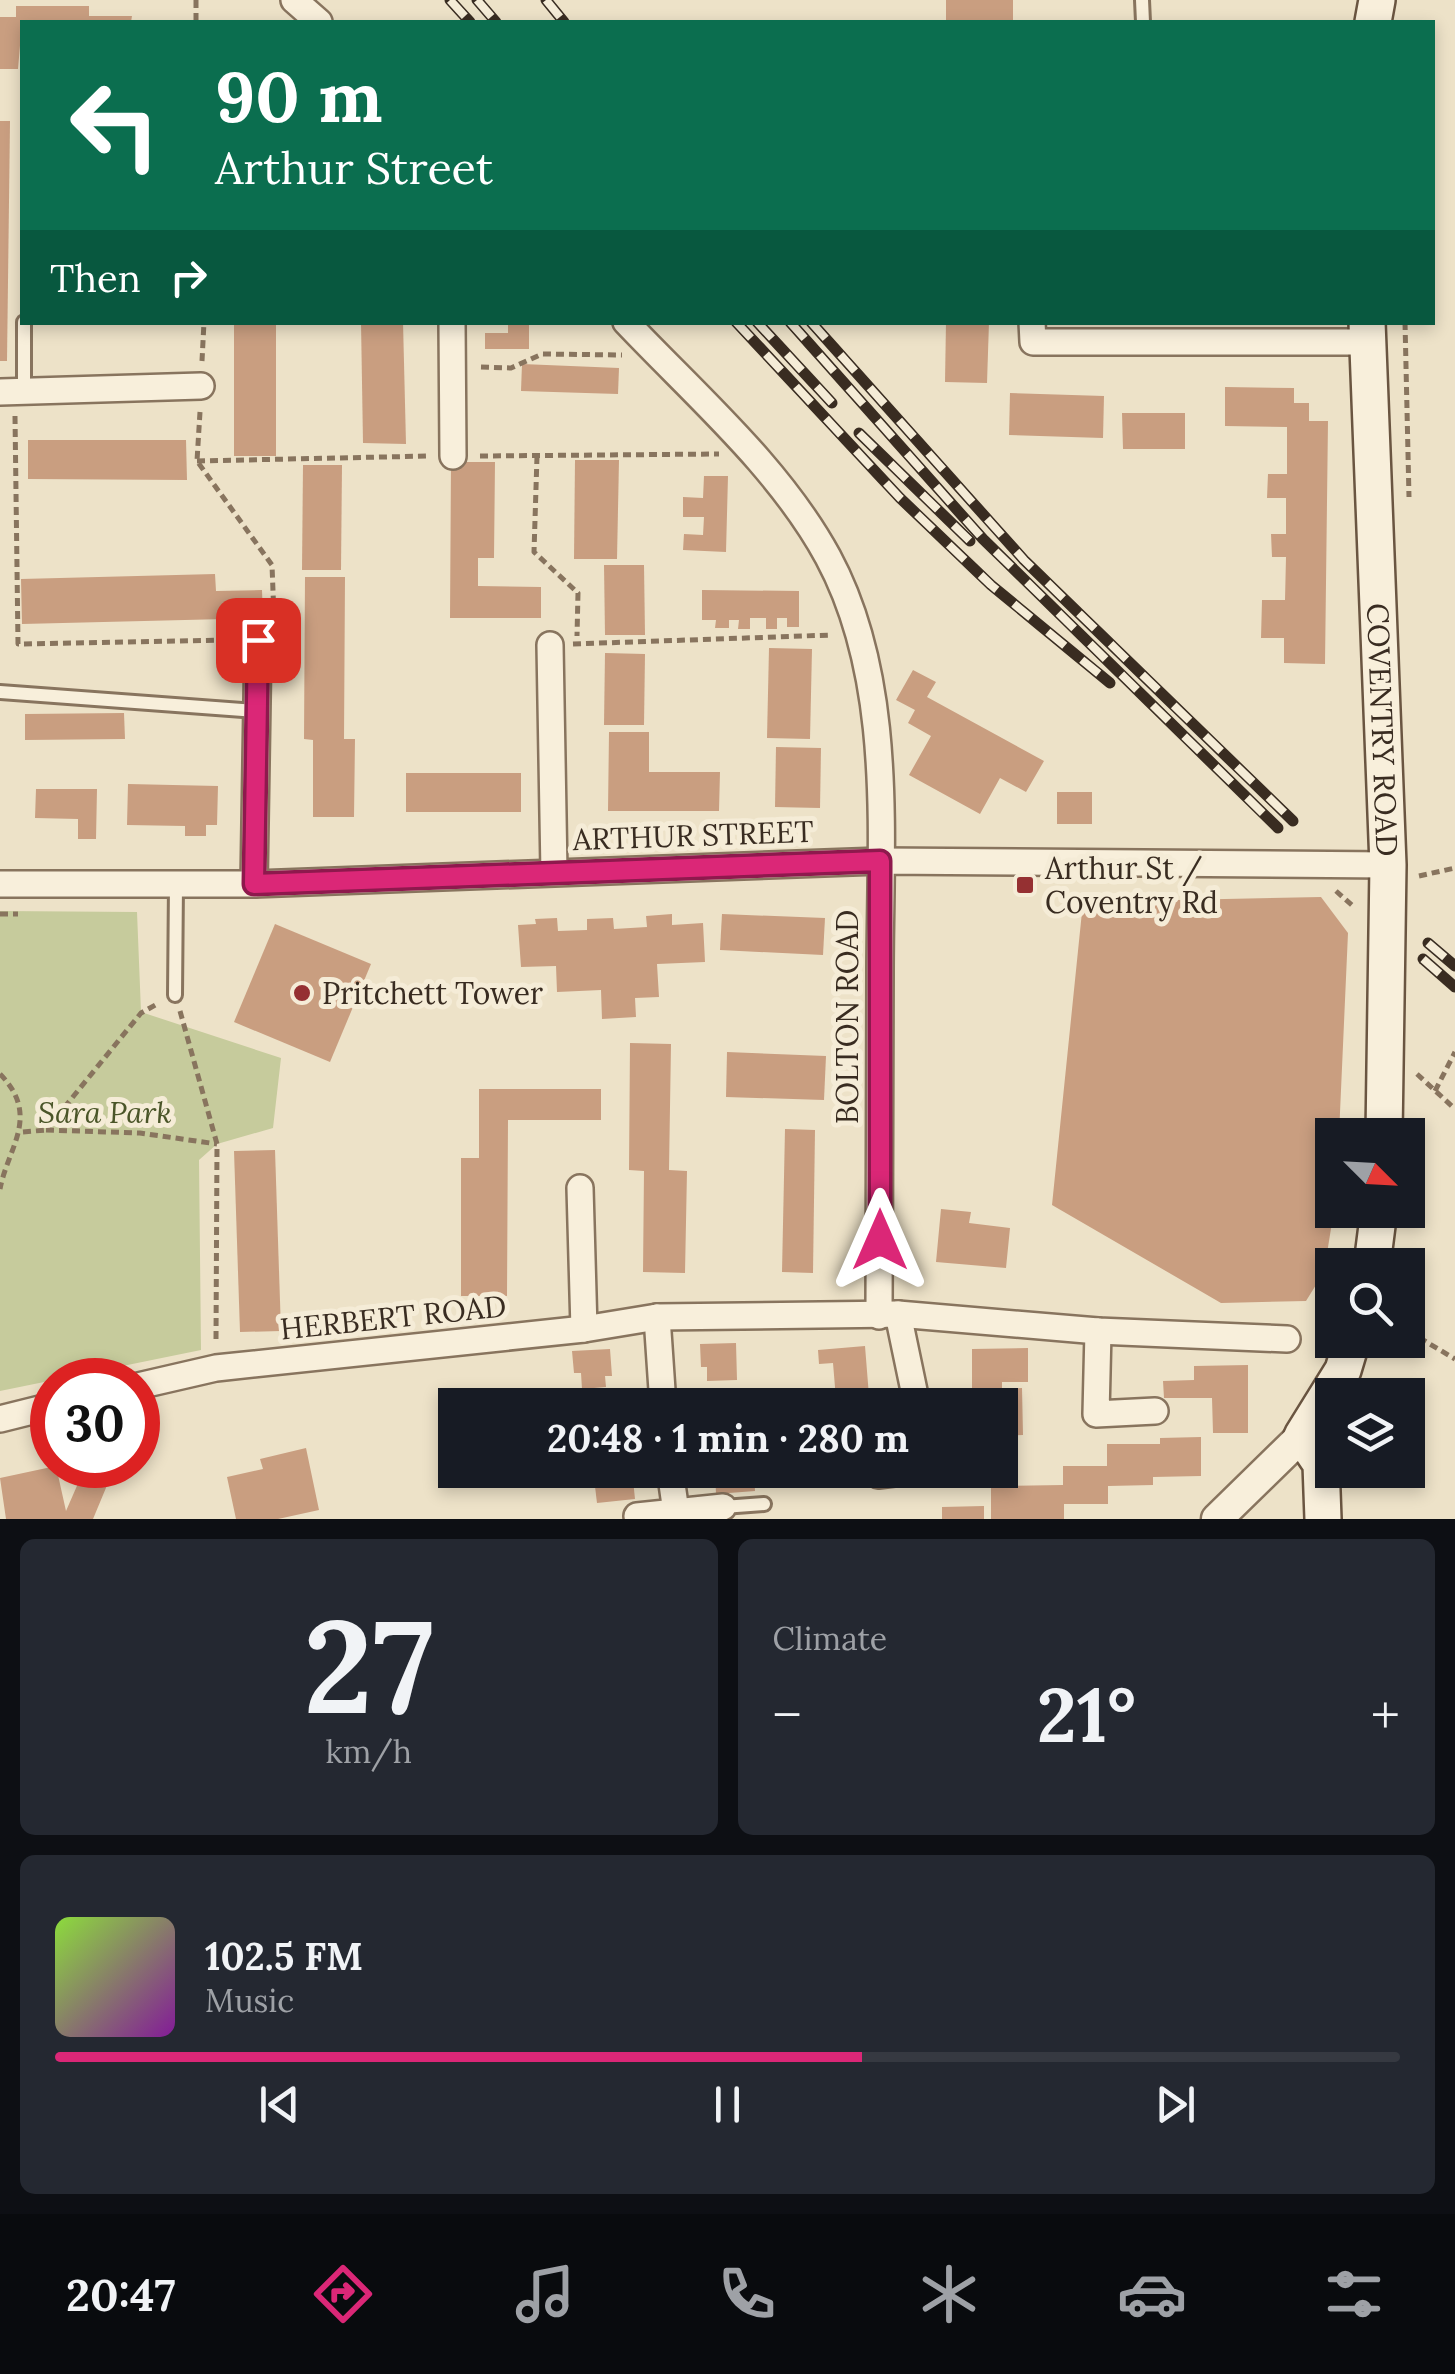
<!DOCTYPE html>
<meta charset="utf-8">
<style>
body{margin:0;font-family:Lora,serif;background:#242831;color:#f1f3f6;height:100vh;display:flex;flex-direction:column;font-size:38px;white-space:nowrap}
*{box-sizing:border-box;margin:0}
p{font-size:32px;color:#9ea1a6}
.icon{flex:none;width:55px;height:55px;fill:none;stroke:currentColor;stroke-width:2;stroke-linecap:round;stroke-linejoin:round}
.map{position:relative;height:1519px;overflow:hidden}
.drawer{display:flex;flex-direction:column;gap:20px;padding:20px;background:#0d0f14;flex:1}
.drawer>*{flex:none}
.banner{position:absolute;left:20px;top:20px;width:1415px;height:305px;border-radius:0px;box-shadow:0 5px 15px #0003;background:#0b6e4f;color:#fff;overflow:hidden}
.needle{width:65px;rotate:114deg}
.tools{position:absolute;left:1315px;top:1118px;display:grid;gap:20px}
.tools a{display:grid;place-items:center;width:110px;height:110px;border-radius:0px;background:#171b24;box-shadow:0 5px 15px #0003;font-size:50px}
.speed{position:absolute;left:30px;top:1358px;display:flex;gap:20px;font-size:50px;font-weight:700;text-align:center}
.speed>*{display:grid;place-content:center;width:130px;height:130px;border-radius:50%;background:#171b24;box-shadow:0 5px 15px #0003;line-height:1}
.speed .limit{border:15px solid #d22;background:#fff;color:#111}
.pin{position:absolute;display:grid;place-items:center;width:85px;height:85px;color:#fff;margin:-42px;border-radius:20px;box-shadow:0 5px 15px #0006}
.me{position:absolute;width:110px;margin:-55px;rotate:0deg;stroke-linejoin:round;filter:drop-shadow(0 0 8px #0008)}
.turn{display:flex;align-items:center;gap:35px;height:210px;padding:0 30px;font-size:45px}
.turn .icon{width:130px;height:130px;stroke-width:2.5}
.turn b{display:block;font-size:70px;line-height:85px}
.then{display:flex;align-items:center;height:95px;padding:0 30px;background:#0003;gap:20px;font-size:38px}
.big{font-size:75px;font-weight:800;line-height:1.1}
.drawer .card{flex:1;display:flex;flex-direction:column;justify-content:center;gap:15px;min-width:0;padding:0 35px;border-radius:15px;background:#242831}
.drawer .dial{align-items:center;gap:0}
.dial b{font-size:130px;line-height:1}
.song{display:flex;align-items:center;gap:30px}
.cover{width:120px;height:120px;border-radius:15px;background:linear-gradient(135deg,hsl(90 70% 55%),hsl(290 70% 35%))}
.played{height:10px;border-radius:5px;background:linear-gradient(90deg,#db2777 60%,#363941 60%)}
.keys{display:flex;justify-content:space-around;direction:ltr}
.heat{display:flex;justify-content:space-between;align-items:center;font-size:55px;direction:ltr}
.drawer .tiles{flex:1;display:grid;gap:20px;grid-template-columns:1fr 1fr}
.card:last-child{grid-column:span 2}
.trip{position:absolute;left:438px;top:1388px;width:580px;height:100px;border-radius:0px;background:#171b24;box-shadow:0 5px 15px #0003;font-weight:800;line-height:100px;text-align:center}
.menu{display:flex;height:160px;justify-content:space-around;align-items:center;background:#090b0e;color:#9ea1a6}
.menu .icon{width:70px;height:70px}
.menu .on{color:#db2777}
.menu b{font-size:45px;color:#f1f3f6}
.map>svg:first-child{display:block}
</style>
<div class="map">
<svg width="1455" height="1519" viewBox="0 0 1455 1519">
<rect width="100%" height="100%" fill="#ede2c8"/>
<path fill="#c6cb9c" d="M 0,911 L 137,912 L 141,1012 L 281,1058 L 273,1128 L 217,1144 L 199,1160 L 201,1350 L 0,1391 Z"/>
<g fill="#c99e80">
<rect x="946" y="0" width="67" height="22"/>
<path d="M 16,6 L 89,6 L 89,16 L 132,16 L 131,22 L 22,22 L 18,69 L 0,69 L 0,17 L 16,17 Z"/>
<path d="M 0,121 L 10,121 L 7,361 L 0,361 Z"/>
<rect x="234" y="322" width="42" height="134"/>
<path d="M 361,322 L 403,322 L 406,444 L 363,443 Z"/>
<path d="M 508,322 L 529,322 L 529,349 L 485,349 L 485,333 L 508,333 Z"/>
<path d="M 946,322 L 989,322 L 987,383 L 945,382 Z"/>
<path d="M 522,364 L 619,368 L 618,394 L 521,391 Z"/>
<path d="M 1225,387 L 1294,388 L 1294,403 L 1309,403 L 1309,421 L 1328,421 L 1325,664 L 1284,663 L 1284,638 L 1261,638 L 1262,600 L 1285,600 L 1286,557 L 1272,557 L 1271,534 L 1286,534 L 1286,498 L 1267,498 L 1268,474 L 1287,474 L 1287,427 L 1225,426 Z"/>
<path d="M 1010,393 L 1104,396 L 1103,438 L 1009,435 Z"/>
<path d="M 1122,413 L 1185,413 L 1185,449 L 1123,449 Z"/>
<path d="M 28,440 L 186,440 L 187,480 L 28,479 Z"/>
<path d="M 575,460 L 619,460 L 617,559 L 574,559 Z"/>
<path d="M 451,462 L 495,462 L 494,558 L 478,558 L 478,586 L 541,587 L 541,618 L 450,618 Z"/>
<path d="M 303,465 L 342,465 L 341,570 L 302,570 Z"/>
<path d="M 704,476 L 728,476 L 726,552 L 683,550 L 684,534 L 703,535 L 704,517 L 683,517 L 683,497 L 703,498 Z"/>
<path d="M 604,565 L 644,565 L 645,635 L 605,635 Z"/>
<path d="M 215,574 L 216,591 L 262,590 L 263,618 L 22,624 L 21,579 Z"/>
<path d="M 305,577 L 345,577 L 344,739 L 355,739 L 354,817 L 313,817 L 313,740 L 304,739 Z"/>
<path d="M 702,590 L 799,591 L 799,627 L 787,627 L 787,618 L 777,618 L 777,629 L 766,629 L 766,618 L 750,618 L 750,629 L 738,629 L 739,620 L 729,620 L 729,628 L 715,628 L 716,620 L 702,620 Z"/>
<path d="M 769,648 L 812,649 L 810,739 L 767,738 Z"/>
<path d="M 605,653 L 645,654 L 644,725 L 604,725 Z"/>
<path d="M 913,670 L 936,682 L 927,697 L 1044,761 L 1026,792 L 1000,778 L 980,814 L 909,775 L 931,736 L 908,723 L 915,710 L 896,700 Z"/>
<path d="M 124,713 L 125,739 L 25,740 L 25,714 Z"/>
<path d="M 609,732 L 649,732 L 649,772 L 720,772 L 719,811 L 608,811 Z"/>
<path d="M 776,747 L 821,748 L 820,808 L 775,807 Z"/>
<rect x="406" y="773" width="115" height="39"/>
<path d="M 128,784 L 218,786 L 217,825 L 206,825 L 206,836 L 185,836 L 185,826 L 127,825 Z"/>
<path d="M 36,789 L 97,789 L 96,839 L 78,839 L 78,819 L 35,818 Z"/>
<rect x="1057" y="792" width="35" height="32"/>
<path d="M 1321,897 L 1348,933 L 1339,1135 L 1332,1135 L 1334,1210 L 1324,1272 L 1306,1301 L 1221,1303 L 1052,1205 L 1083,902 Z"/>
<path d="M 672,914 L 672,925 L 703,923 L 705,962 L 657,964 L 659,997 L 635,998 L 636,1017 L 602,1019 L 601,990 L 557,992 L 556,966 L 521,967 L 518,925 L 536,924 L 535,919 L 557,918 L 558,931 L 587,930 L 587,919 L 613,918 L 614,929 L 647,927 L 646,916 Z"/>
<path d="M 722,914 L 825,918 L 823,955 L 720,950 Z"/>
<path d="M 275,924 L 371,964 L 330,1062 L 234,1022 Z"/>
<path d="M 630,1043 L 671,1044 L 669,1170 L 687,1171 L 685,1273 L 643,1272 L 644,1171 L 629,1170 Z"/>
<path d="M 727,1052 L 826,1056 L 824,1100 L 726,1097 Z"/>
<path d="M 479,1089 L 601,1089 L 601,1120 L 508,1120 L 507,1296 L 461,1296 L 461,1158 L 479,1158 Z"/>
<path d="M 785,1129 L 815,1130 L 813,1273 L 782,1272 Z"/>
<path d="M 275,1150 L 281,1331 L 240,1332 L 234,1151 Z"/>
<path d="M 941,1209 L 971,1212 L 969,1223 L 1010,1228 L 1006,1268 L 936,1262 Z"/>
<path d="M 736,1343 L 737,1380 L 707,1381 L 707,1367 L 701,1367 L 700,1344 Z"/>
<path d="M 865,1346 L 869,1396 L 836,1399 L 833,1363 L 819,1364 L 818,1350 Z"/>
<path d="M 1028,1348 L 1028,1382 L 1002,1382 L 1002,1389 L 1022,1388 L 1023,1435 L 1000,1436 L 1000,1405 L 982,1405 L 981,1388 L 972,1388 L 972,1349 Z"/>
<path d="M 610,1349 L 612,1376 L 605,1376 L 606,1387 L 582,1389 L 581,1373 L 574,1373 L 572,1351 Z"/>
<path d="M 1248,1365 L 1248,1433 L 1213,1433 L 1212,1398 L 1164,1398 L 1163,1381 L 1194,1380 L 1194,1366 Z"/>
<path d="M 739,1393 L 740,1405 L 706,1405 L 705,1394 Z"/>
<path d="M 620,1396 L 620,1405 L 579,1405 L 578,1398 Z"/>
<path d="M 1201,1437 L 1201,1476 L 1153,1477 L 1153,1485 L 1108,1486 L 1108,1504 L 1064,1504 L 1064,1519 L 991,1519 L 991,1486 L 1063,1485 L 1063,1466 L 1107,1466 L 1107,1444 L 1160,1444 L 1160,1438 Z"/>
<path d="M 306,1448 L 319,1510 L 278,1519 L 236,1519 L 227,1477 L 263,1469 L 260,1459 Z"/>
<path d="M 56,1466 L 66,1511 L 83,1472 L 108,1483 L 93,1519 L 6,1519 L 0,1478 Z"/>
<path d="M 593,1470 L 632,1470 L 635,1499 L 597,1503 Z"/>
<path d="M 715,1470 L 754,1470 L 755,1491 L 716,1494 Z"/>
<path d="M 984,1506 L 984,1519 L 942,1519 L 942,1507 Z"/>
</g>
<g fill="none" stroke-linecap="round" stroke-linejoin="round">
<g stroke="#88745e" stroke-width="18">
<g id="service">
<path d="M 1142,0 L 1143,22"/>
<path d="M 24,393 L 24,322"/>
<path d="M 0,692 L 257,711"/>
<path d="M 175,995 L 176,884"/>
<path d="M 723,1507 L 764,1504"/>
</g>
</g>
<g stroke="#88745e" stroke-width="30">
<g id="minor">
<path d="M 294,0 L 319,22"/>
<path d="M 452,322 L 453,456"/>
<path d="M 626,322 C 696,396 779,467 828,557 C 895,681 880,838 880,974 C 880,1088 880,1202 879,1316"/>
<path d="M 1032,322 L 1033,342 L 1367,342"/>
<path d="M 0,392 L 201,386"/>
<path d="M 550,645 L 554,872"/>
<path d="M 0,884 L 254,884 L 880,861 L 1388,865"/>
<path d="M 254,884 L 258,640"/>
<path d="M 580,1188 L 584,1329"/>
<path d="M 898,1314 L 917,1405"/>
<path d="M 657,1317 L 663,1405"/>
<path d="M 1098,1331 L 1096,1414 L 1155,1411"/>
<path d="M 138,1386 L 216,1368 L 584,1329 L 657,1317 L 898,1314 L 1098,1331 L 1287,1339"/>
<path d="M 0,1419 L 52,1406"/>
<path d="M 670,1470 L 676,1512"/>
<path d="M 878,1475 L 918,1470"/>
<path d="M 637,1516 L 723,1507"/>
</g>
</g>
<g stroke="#88745e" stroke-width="35">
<path id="tertiary" d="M 1217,1519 L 1302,1436"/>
</g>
<g stroke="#6a5541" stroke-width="40">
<g id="secondary">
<path d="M 1373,22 L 1377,0"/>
<path id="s1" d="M 1367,322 L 1388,865 L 1384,1135"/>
<path d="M 1372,1265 L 1379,1210"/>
<path d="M 1323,1519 L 1321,1464 L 1302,1436 L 1343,1370 L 1352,1340"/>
</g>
</g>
<g stroke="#88745e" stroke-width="5" stroke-dasharray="8 5" stroke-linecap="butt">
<path d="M 196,0 L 196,22"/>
<path d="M 1405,322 L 1409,497"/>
<path d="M 202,361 L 204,322"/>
<path d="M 481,367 L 511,368 L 542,354 L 622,355"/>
<path d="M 200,412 L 197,461 L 272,565 L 274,617"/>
<path d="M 15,416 L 18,644 L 233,640"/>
<path d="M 480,456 L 719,454"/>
<path d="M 537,456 L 534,552 L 578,593 L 577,636"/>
<path d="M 197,461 L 429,456"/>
<path d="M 573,644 L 832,635"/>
<path d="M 1419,876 L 1455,868"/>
<path d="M 1336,891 L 1354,907"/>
<path d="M 0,914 L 18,914"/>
<path d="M 180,1011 L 217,1144 L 216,1340"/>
<path d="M 0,1074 C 41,1116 8,1147 0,1189"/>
<path d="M 1417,1074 L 1455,1109"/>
<path d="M 1435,1091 L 1455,1052"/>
<path d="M 46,1130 L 140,1133 L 217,1144"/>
<path d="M 23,1132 L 46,1130 L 141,1013 L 159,1003"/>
<path d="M 1408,1331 L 1455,1359"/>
</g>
<use href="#service" stroke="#f8efdb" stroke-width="12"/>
<use href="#minor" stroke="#f8efdb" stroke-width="25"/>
<use href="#tertiary" stroke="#f8efdb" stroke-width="30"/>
<use href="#secondary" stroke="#f8efdb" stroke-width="35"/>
<g stroke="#392c21" stroke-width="11">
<g id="rail">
<path d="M 450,0 L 470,22"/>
<path d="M 477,0 L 496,22"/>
<path d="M 546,0 L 564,22"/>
<path d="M 736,322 L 900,498 L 991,585 L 1110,683"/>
<path d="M 757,322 L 832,403"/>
<path d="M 790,322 L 983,539 L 1278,828"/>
<path d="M 811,322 L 1024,560 L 1293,821"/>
<path d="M 859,433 L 970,541"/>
<path d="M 1428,943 L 1455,966"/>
<path d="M 1423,959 L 1455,987"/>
</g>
</g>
<use href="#rail" stroke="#f5ecd7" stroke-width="8" stroke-dasharray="22" stroke-linecap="butt"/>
</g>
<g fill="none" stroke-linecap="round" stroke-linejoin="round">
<g stroke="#8e194d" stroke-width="25">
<path id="route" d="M 258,640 L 254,884 L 880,861 L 880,1240"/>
</g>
<use href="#route" stroke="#db2777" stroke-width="18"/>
</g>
<g fill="#953032" stroke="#f5ecd7" stroke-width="4">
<rect x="1015" y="875" width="20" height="20" rx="5"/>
<circle cx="302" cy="993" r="10"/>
</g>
<g text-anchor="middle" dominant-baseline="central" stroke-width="10" stroke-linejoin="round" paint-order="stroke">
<g font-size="30" fill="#392c21" stroke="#f5ecd7">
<text stroke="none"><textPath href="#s1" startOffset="408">COVENTRY ROAD</textPath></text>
<text transform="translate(693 835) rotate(-2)">ARTHUR STREET</text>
<text transform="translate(847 1017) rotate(-90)">BOLTON ROAD</text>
<text transform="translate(393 1317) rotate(-6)">HERBERT ROAD</text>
</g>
<g font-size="30" fill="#392c21" stroke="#f5ecd7" text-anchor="start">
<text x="1045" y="868">Arthur St /<tspan x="1045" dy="34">Coventry Rd</tspan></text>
<text x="322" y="993">Pritchett Tower</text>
</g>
<g font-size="30" font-style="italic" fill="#4a5528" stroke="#f5ecd7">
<text x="105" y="1112">Sara Park</text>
</g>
</g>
</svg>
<div class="tools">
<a><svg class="needle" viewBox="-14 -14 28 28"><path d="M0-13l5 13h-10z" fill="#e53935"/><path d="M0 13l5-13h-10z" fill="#9ea1a6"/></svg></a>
<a><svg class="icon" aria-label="search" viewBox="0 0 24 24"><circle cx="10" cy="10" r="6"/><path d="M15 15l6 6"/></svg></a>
<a><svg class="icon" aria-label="layers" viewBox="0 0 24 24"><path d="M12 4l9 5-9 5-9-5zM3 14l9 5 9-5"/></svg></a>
</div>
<div class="speed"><div class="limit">30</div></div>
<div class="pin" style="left:258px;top:640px;background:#d93025"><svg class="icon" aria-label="arrive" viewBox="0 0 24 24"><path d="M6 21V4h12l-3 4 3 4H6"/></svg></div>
<svg class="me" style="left:880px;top:1240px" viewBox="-20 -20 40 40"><path d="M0-17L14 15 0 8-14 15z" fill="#db2777" stroke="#fff" stroke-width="4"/></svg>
<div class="trip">20:48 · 1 min · 280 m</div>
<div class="banner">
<div class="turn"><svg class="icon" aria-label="left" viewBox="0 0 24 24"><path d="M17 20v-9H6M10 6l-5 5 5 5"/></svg><div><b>90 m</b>Arthur Street</div></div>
<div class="then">Then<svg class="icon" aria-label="right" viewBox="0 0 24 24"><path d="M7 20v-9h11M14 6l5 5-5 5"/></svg></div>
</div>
</div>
<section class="drawer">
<div class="tiles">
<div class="card dial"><b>27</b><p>km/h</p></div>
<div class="card"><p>Climate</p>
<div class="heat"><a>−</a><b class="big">21°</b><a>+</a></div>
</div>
<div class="card">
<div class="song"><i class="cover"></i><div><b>102.5 FM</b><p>Music</p></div></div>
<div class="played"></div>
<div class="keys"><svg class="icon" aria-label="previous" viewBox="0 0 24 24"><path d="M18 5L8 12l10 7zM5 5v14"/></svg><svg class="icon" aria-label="pause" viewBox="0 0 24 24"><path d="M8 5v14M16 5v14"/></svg><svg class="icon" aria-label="next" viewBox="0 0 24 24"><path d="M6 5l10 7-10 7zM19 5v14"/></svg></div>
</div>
</div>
</section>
<nav class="menu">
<b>20:47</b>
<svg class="icon on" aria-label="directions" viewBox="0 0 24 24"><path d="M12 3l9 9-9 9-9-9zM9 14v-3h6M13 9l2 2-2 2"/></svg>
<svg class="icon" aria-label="music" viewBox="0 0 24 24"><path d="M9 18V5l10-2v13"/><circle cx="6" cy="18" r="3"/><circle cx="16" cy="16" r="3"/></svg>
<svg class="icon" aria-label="phone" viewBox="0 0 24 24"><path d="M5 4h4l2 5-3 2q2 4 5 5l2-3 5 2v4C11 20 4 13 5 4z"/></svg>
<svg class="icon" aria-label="climate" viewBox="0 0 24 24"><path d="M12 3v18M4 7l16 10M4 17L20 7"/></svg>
<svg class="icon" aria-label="car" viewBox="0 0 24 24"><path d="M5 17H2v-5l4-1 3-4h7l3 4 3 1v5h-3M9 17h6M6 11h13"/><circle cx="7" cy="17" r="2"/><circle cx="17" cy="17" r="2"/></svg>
<svg class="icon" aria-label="filters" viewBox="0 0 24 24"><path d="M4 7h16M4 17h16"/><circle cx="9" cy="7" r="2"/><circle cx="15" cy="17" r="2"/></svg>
</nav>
